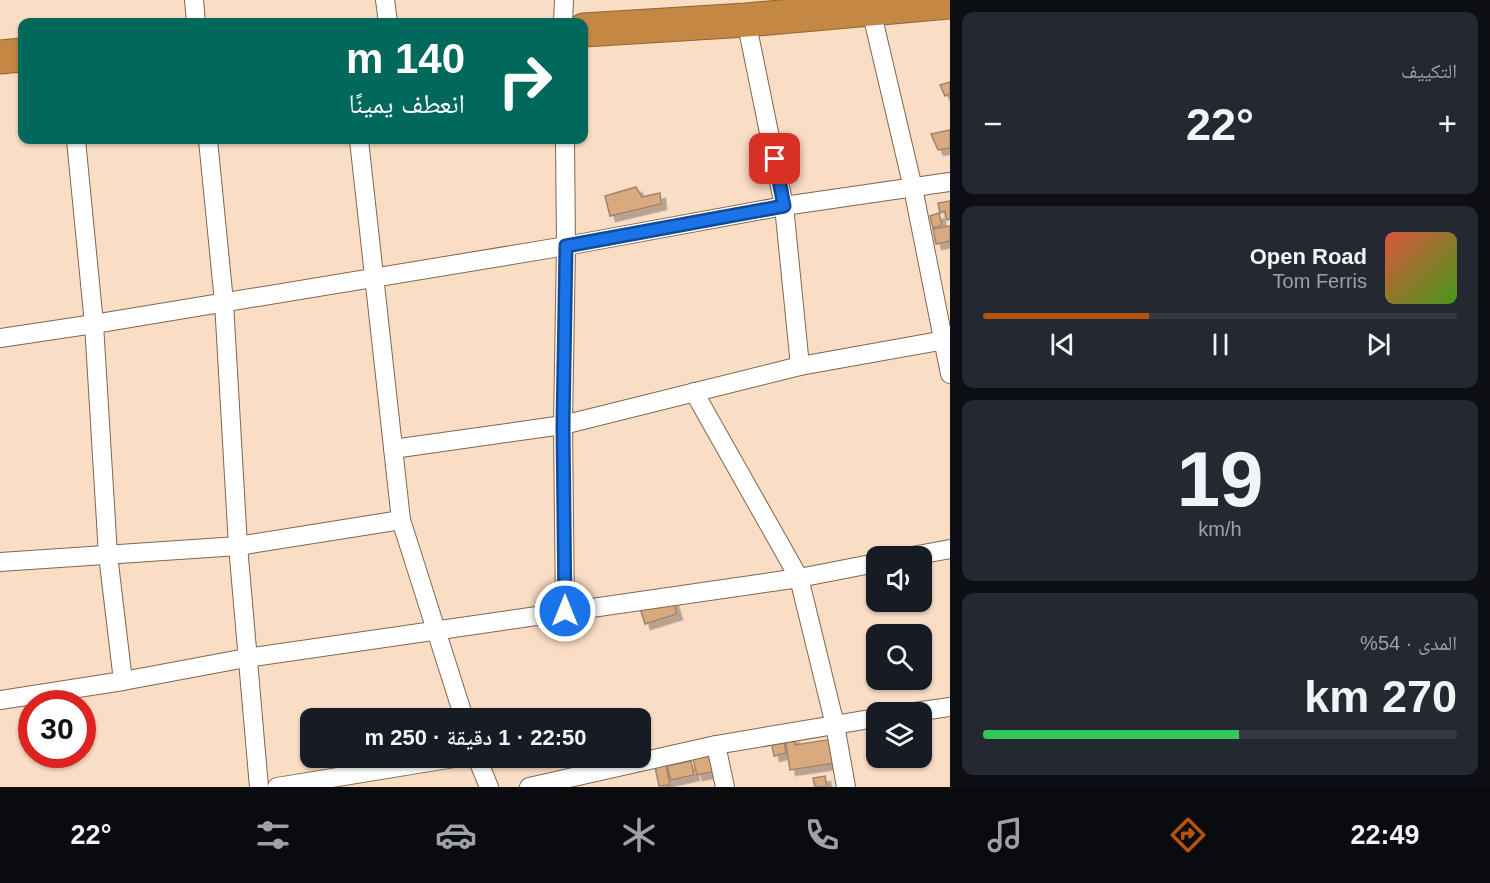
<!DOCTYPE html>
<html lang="ar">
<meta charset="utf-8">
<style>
body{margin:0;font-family:Arial,"Noto Naskh Arabic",sans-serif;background:#242831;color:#f1f3f6;direction:rtl;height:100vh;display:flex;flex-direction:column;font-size:22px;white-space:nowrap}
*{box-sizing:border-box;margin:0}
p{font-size:20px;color:#9ea1a6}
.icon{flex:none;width:33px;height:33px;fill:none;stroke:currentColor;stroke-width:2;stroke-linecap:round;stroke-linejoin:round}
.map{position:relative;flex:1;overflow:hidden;direction:ltr}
.details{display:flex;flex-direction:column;gap:12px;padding:12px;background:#0d0f14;width:540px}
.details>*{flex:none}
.guide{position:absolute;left:18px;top:18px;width:570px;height:126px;border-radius:12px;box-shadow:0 2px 4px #0004;direction:rtl;background:#00695c;color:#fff;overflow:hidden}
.fabs{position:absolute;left:866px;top:546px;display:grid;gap:12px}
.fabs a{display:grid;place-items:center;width:66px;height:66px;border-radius:12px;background:#171b24;box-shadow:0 2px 4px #0004;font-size:30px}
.speed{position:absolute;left:18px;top:690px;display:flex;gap:12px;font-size:30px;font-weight:700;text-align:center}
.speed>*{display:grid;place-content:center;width:78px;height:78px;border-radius:50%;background:#171b24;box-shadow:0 2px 4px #0004;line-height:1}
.speed .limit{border:9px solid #d22;background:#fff;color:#111}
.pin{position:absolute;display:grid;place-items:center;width:51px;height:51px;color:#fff;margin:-26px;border-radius:12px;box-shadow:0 3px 9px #0006}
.me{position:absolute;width:66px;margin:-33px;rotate:0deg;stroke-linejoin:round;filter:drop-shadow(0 0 4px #0008)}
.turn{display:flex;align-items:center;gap:21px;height:126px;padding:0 24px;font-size:27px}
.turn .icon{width:78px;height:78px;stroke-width:2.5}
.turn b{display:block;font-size:42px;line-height:51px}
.big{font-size:45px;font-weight:600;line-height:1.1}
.details .tile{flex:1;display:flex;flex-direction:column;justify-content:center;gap:9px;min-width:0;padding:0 21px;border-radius:12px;background:#242831}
.details .dial{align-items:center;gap:0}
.dial b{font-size:78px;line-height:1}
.song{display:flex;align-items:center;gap:18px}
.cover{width:72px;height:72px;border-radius:9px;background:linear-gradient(135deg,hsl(10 70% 55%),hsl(100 70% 35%))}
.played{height:6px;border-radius:3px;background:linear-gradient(90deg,#b45309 35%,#363941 35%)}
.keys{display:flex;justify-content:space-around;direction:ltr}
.heat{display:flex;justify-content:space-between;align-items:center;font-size:33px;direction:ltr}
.charge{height:9px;border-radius:4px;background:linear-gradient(90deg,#34c759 54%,#363941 0)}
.trip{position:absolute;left:300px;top:708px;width:351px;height:60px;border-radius:12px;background:#171b24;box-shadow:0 2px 4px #0004;font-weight:600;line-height:60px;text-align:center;direction:rtl}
.tabs{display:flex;height:96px;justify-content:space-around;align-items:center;background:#090b0e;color:#9ea1a6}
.tabs .icon{width:42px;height:42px}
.tabs .selected{color:#b45309}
.tabs b{font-size:27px;color:#f1f3f6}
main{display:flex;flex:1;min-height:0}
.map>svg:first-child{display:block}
</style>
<main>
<section class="details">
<div class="tile"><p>التكييف</p>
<div class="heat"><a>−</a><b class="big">22°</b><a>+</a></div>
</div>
<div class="tile">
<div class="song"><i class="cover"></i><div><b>Open Road</b><p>Tom Ferris</p></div></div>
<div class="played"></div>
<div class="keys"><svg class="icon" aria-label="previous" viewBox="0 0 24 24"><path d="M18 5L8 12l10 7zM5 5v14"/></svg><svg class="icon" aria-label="pause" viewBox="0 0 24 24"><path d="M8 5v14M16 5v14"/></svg><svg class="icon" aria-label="next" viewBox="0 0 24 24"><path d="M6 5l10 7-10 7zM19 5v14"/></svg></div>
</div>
<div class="tile dial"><b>19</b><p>km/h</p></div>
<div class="tile"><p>المدى · 54%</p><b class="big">270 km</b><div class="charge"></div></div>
</section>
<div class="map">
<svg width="950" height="787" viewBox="0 0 950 787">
<defs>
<filter id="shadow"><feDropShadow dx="5.5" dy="5.5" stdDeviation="0" flood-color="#0004"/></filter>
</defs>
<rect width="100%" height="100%" fill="#f9ddc4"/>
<g fill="#daaa7f" stroke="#9f856e" stroke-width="1.5" filter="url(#shadow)">
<path d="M 950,82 L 950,94 L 945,96 L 940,85 Z"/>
<path d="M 950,130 L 950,148 L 938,150 L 931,134 Z"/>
<path d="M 636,187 L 642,197 L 660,193 L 661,204 L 610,216 L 605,196 Z"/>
<path d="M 950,201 L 950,219 L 947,220 L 945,211 L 940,213 L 938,203 Z"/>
<path d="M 939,213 L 942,225 L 933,228 L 930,216 Z"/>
<path d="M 950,226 L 950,241 L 936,244 L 933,229 Z"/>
<path d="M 671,595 L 677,614 L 645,624 L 639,605 Z"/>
<path d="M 781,726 L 786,753 L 774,756 L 771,741 Z"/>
<path d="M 794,737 L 795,745 L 833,739 L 836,763 L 790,770 L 785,738 Z"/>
<path d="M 710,742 L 716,771 L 697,775 L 690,746 Z"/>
<path d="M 691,761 L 694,775 L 671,780 L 667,766 Z"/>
<path d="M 666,765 L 670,785 L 659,786 L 655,767 Z"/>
<path d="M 825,776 L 827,787 L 815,787 L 813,778 Z"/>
</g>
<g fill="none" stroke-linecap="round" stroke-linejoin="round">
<g stroke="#7f6750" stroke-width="20">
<g id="street">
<path d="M 194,0 L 196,22"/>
<path d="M 385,0 L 388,22"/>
<path d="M 871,10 L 913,188 L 950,374"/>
<path d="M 746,20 L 784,206 L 800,366"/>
<path d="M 563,22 L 564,0"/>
<path d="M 76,140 L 94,324 L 108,555 L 123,681"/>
<path d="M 208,140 L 224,302 L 238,546 L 259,787"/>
<path d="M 359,140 L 401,520 L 464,718"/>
<path d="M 0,338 L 94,324 L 566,246 L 784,206 L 950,182"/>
<path d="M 694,392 L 799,578 L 835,725 L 846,787"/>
<path d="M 393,449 L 563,425 L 800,366 L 950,339"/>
<path d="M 912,556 L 950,549"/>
<path d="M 0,562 L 238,546 L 401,520"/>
<path d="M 565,611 L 563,425 L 566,246 L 565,140"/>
<path d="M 0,700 L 123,681 L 246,658 L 799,578 L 876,563"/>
<path d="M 915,712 L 950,707"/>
<path d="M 716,745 L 725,787"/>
<path d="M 477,758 L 489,787"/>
<path d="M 277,787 L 454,758"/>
<path d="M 529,787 L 716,745 L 876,718"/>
</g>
</g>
<g stroke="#8f6435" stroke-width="35">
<g id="highway">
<path d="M 584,30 L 746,20 L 950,2"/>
<path d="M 0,57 L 22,55"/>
</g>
</g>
<use href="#street" stroke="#fff" stroke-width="18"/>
<use href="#highway" stroke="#c48844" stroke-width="33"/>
</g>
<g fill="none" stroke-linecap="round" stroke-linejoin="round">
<g stroke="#114b97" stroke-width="15">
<path id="route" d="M 565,611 L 563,425 L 566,246 L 784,206 L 775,159"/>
</g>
<use href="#route" stroke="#1a73e8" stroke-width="10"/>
</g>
</svg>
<div class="fabs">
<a><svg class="icon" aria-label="sound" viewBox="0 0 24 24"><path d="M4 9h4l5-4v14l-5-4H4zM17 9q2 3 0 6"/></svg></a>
<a><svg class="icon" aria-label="search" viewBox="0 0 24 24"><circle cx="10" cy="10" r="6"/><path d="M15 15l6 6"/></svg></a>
<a><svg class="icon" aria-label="layers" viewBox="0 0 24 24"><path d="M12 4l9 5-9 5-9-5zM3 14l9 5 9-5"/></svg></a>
</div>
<div class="speed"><div class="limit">30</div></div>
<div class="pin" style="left:775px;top:159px;background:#d93025"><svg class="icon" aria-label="arrive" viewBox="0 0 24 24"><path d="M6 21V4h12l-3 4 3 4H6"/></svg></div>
<svg class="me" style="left:565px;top:611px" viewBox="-20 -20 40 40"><circle r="17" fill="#1a73e8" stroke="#fff" stroke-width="3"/><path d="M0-11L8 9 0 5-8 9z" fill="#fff"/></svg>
<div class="trip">22:50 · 1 دقيقة · 250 m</div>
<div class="guide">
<div class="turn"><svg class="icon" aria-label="right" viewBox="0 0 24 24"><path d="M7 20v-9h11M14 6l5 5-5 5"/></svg><div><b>140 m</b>انعطف يمينًا</div></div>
</div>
</div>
</main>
<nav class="tabs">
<b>22:49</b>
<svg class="icon selected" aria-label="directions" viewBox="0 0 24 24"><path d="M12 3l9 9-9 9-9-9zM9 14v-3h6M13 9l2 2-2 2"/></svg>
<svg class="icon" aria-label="music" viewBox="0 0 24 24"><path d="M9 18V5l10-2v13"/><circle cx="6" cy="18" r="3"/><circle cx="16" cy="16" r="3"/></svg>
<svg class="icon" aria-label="phone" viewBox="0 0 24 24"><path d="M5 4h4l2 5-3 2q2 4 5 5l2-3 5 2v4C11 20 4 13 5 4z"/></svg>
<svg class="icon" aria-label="climate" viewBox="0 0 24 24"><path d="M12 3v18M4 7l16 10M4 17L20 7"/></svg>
<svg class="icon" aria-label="car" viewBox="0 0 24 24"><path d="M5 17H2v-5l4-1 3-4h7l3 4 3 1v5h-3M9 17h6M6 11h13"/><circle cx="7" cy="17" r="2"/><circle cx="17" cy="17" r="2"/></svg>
<svg class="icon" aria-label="filters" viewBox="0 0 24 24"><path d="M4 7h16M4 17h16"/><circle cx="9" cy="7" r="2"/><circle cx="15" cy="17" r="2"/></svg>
<b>22°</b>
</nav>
